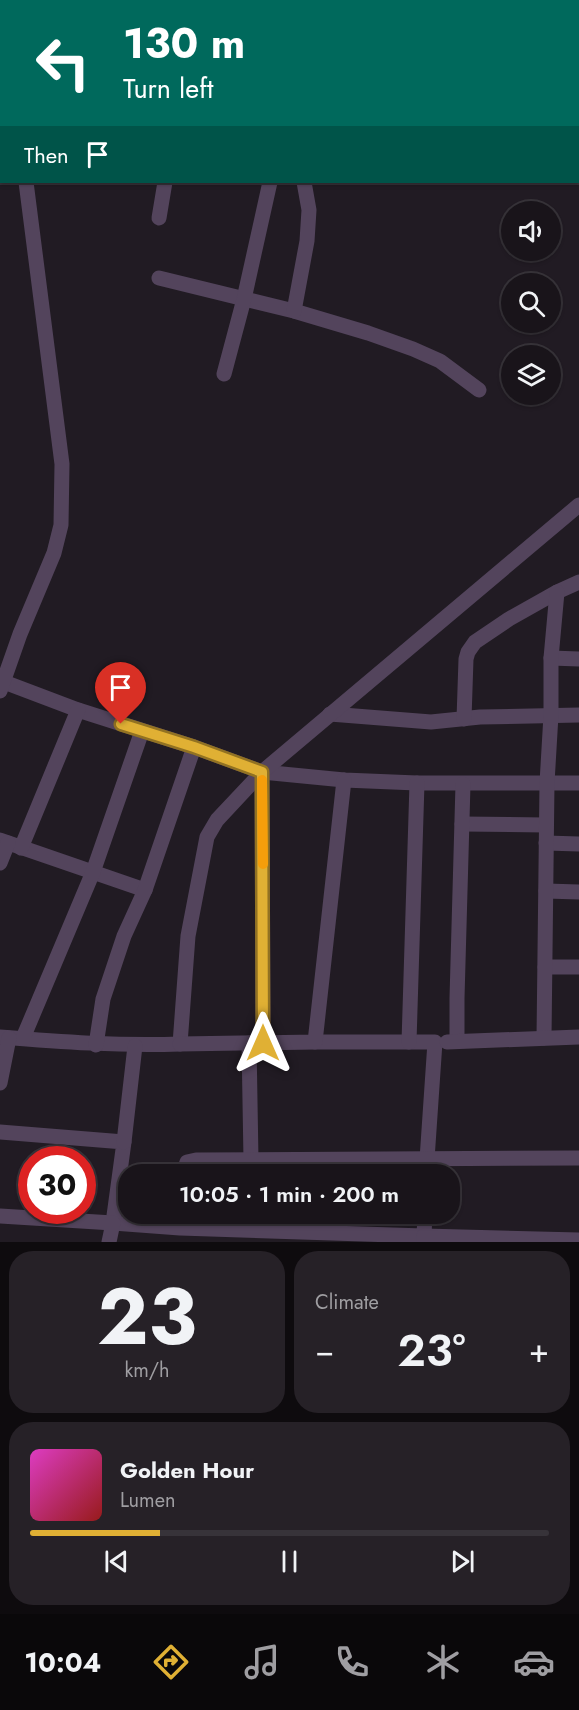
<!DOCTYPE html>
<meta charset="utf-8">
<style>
body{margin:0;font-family:Jost,sans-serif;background:#262127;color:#f1f3f6;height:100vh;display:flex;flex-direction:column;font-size:22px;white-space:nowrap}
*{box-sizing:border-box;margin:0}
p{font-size:20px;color:#9f9ea2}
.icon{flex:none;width:33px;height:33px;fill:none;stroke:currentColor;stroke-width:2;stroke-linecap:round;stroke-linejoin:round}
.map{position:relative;height:1242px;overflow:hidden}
.sheet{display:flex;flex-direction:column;gap:9px;padding:9px;background:#0e0b0e;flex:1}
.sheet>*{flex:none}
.guide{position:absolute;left:0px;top:0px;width:579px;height:183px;box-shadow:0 2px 4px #0004,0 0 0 2px #373339;background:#00695c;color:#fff;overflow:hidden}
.controls{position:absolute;left:501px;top:201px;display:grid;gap:12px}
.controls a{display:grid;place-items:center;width:60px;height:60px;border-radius:50%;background:#19141a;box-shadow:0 2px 4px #0004,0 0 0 2px #373339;font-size:30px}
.speed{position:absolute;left:18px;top:1146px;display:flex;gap:12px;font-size:30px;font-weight:700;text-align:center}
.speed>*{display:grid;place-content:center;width:78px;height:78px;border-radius:50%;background:#19141a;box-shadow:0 2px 4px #0004,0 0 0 2px #373339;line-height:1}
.speed .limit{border:9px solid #d22;background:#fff;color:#111}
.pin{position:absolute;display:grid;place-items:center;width:51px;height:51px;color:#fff;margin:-62px -26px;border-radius:50% 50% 50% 0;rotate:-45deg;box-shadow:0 0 6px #0007}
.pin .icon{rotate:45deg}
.me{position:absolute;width:66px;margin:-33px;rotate:0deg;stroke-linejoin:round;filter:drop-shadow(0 0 4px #0008)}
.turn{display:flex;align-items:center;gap:21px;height:126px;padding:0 24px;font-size:27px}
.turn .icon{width:78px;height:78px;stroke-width:2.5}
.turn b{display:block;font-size:42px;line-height:51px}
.then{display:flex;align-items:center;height:57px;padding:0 24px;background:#0003;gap:12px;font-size:22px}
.big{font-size:45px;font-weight:600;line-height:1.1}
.sheet .tile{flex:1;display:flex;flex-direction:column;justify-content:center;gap:9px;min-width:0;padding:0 21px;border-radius:24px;background:#262127}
.sheet .dial{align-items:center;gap:0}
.dial b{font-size:78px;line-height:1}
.song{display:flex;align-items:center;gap:18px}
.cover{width:72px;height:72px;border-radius:9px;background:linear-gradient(135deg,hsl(310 70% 55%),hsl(0 70% 35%))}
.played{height:6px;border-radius:3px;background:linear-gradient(90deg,#e0b034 25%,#373339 25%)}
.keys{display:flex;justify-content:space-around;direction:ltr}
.heat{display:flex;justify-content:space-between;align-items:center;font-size:33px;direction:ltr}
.sheet .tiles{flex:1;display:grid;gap:9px;grid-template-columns:1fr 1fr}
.tile:last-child{grid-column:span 2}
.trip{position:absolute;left:118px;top:1164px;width:342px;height:60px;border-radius:24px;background:#19141a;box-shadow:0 2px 4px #0004,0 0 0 2px #373339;font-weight:600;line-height:60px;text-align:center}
.dock{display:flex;height:96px;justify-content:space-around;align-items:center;background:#0a080a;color:#9f9ea2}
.dock .icon{width:42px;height:42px}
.dock .selected{color:#e0b034}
.dock b{font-size:27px;color:#f1f3f6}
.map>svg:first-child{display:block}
</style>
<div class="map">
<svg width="579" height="1242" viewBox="0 0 579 1242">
<rect width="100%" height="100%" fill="#211b23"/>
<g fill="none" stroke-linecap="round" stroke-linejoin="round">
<g stroke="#53445c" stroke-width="15">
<path d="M 6,0 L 7,2"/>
<path d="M 273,2 L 281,0"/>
<path d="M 578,2 L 579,5"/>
<path d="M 0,25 L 2,25"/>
<path d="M 578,111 L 579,111"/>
<path d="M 159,218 L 165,182"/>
<path d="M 159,278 L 294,311 L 368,333 L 413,349 L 440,361 L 479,390"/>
<path d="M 294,311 L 307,241 L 309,210 L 304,182"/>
<path d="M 224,374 L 244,299 L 270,182"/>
<path d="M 551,658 L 579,659"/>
<path d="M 4,682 L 78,710 L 194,747 L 262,772 L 344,780 L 417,783 L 579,783"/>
<path d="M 0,691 L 20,634 L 54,553 L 61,525 L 62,464 L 26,182"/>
<path d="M 330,714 L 431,722 L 480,717 L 579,715"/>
<path d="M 464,719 L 466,659 L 468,652 L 475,642 L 509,619 L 557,592 L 579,582"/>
<path d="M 262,772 L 263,1043"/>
<path d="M 462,824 L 546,825"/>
<path d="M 0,840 L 145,890"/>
<path d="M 546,843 L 579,844"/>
<path d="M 21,848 L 78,710"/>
<path d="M 0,863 L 8,843"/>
<path d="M 546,891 L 579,892"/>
<path d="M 545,967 L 579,967"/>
<path d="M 0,1037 C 61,1042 119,1046 180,1044 L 188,936 L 207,837 L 217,820 L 262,772 L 579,505"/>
<path d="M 23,1038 L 93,872 L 142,731"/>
<path d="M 544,1038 L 547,783 L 551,715 L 551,658 L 557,592"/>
<path d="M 457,1041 L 457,998 L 463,784"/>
<path d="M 315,1042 L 435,1042 L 426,1174"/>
<path d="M 409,1042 L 417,783"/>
<path d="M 447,1042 L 579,1037"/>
<path d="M 249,1043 L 251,1160"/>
<path d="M 180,1044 L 315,1042 L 344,780"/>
<path d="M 96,1045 L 103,999 L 124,936 L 145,890 L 194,747"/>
<path d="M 0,1083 L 9,1038"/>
<path d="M 0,1132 L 124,1142 L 113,1223 L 180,1228 L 424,1236 L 425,1214"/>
<path d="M 124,1142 L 135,1046"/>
<path d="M 183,1174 L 187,1162 L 196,1160 L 579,1158"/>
<path d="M 0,1216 L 113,1223 L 109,1242"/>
<path d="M 424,1242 L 424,1236 L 579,1240"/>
</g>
</g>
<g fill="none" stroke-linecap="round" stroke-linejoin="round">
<g stroke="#927222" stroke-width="15">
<path id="route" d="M 121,724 L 194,747 L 262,772 L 263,1043"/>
</g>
<use href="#route" stroke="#e0b034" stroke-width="10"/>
<path stroke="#f59e0b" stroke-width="10" d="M 262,780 L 263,864"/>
</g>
</svg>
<div class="controls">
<a><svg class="icon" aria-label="sound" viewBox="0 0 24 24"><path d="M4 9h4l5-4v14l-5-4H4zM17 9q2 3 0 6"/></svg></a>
<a><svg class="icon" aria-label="search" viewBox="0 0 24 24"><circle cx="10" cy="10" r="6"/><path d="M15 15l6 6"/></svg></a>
<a><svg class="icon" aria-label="layers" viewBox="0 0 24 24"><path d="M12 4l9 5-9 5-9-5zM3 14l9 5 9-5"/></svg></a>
</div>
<div class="speed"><div class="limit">30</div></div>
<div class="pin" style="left:121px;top:724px;background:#d93025"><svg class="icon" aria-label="arrive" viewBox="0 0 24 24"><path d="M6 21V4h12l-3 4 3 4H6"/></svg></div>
<svg class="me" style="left:263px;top:1043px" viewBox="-20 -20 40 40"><path d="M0-17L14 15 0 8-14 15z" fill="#e0b034" stroke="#fff" stroke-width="4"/></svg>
<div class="trip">10:05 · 1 min · 200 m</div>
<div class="guide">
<div class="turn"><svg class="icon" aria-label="left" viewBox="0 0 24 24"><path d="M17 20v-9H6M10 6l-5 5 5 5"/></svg><div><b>130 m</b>Turn left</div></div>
<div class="then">Then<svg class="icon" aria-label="arrive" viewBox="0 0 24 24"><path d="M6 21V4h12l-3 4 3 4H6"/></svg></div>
</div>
</div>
<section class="sheet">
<div class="tiles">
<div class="tile dial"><b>23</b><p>km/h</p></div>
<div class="tile"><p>Climate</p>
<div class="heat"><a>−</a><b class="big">23°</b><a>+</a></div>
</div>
<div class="tile">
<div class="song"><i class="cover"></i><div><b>Golden Hour</b><p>Lumen</p></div></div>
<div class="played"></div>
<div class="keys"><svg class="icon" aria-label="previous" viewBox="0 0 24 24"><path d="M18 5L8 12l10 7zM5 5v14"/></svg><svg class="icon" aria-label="pause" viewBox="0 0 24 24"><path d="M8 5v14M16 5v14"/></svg><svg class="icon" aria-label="next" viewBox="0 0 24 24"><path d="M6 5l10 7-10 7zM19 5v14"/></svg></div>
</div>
</div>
</section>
<nav class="dock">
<b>10:04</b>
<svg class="icon selected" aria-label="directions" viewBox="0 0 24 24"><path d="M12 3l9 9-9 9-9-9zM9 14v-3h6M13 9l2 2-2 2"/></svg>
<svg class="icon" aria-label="music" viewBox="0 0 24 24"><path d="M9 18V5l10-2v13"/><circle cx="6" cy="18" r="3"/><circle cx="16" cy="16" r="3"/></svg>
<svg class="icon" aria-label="phone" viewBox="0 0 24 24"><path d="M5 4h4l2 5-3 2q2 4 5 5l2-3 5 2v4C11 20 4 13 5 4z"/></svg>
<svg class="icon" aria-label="climate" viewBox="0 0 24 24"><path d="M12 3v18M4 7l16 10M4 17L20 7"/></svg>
<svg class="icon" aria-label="car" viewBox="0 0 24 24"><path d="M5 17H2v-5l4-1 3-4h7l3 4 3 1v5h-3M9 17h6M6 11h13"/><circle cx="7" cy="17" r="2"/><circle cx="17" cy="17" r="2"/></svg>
</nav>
